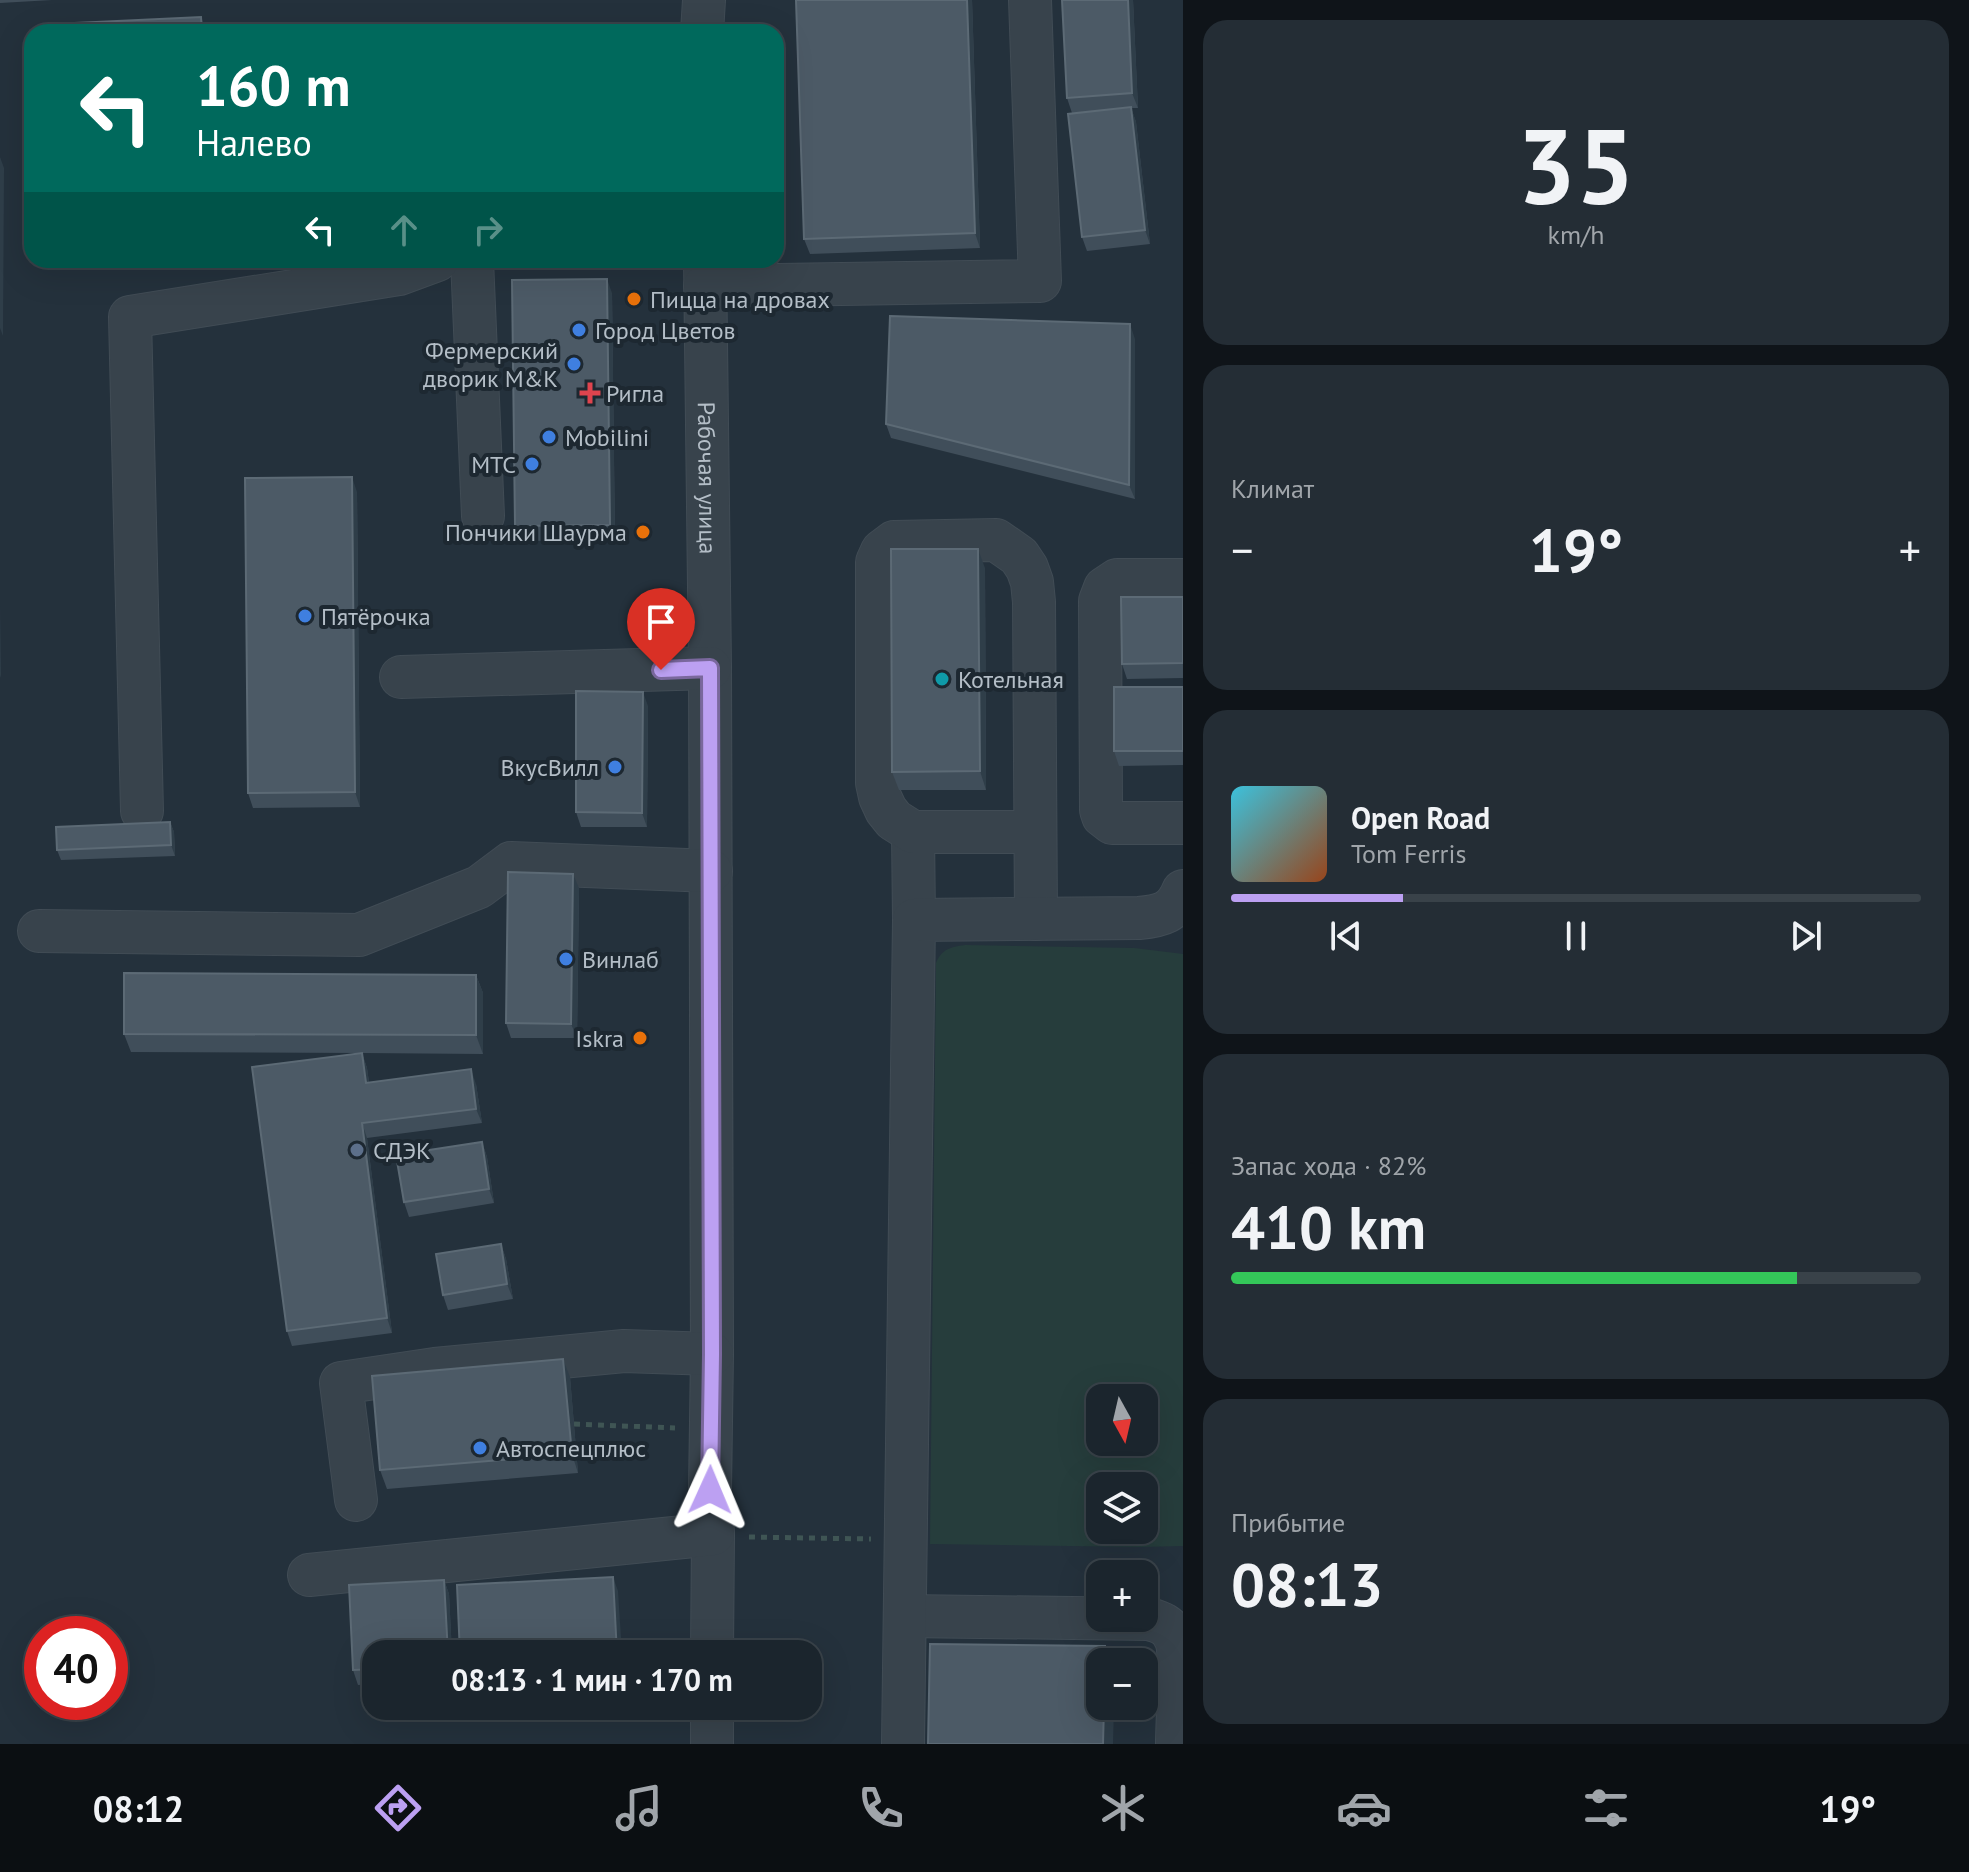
<!DOCTYPE html>
<html lang="ru">
<meta charset="utf-8">
<style>
body{margin:0;font-family:"PT Sans",sans-serif;background:#242d35;color:#f1f3f6;height:100vh;display:flex;flex-direction:column;font-size:30px;white-space:nowrap}
*{box-sizing:border-box;margin:0}
p{font-size:26px;color:#a0a5aa}
.icon{flex:none;width:44px;height:44px;fill:none;stroke:currentColor;stroke-width:2;stroke-linecap:round;stroke-linejoin:round}
.map{position:relative;flex:1;overflow:hidden}
.side{display:flex;flex-direction:column;gap:20px;padding:20px;background:#0f1419;width:786px}
.side>*{flex:none}
.guide{position:absolute;left:24px;top:24px;width:760px;height:244px;border-radius:24px;box-shadow:0 8px 32px #0002,0 0 0 2px #394249;background:#00695c;color:#fff;overflow:hidden}
.needle{width:52px;rotate:172deg}
.fabs{position:absolute;left:1086px;top:1384px;display:grid;gap:16px}
.fabs a{display:grid;place-items:center;width:72px;height:72px;border-radius:16px;background:#1b252d;box-shadow:0 8px 32px #0002,0 0 0 2px #394249;font-size:40px}
.speed{position:absolute;left:24px;top:1616px;display:flex;gap:16px;font-size:40px;font-weight:700;text-align:center}
.speed>*{display:grid;place-content:center;width:104px;height:104px;border-radius:50%;background:#1b252d;box-shadow:0 8px 32px #0002,0 0 0 2px #394249;line-height:1}
.speed .limit{border:12px solid #d22;background:#fff;color:#111}
.pin{position:absolute;display:grid;place-items:center;width:68px;height:68px;color:#fff;margin:-82px -34px;border-radius:50% 50% 50% 0;rotate:-45deg;box-shadow:0 0 8px #0007}
.pin .icon{rotate:45deg}
.me{position:absolute;width:88px;margin:-44px;rotate:1deg;stroke-linejoin:round;filter:drop-shadow(0 0 6px #0008)}
.turn{display:flex;align-items:center;gap:28px;height:168px;padding:0 40px;font-size:36px}
.turn .icon{width:104px;height:104px;stroke-width:2.5}
.turn b{display:block;font-size:56px;line-height:68px}
.lanes{display:flex;align-items:center;height:76px;padding:0 40px;background:#0003;justify-content:center;gap:40px;direction:ltr}
.lanes .off{opacity:.35}
.big{font-size:60px;font-weight:800;line-height:1.1}
.side .card{flex:1;display:flex;flex-direction:column;justify-content:center;gap:12px;min-width:0;padding:0 28px;border-radius:24px;background:#242d35}
.side .dial{align-items:center;gap:0}
.dial b{font-size:104px;line-height:1}
.song{display:flex;align-items:center;gap:24px}
.cover{width:96px;height:96px;border-radius:12px;background:linear-gradient(135deg,hsl(190 70% 55%),hsl(20 70% 35%))}
.played{height:8px;border-radius:4px;background:linear-gradient(90deg,#bca0f2 25%,#394249 25%)}
.keys{display:flex;justify-content:space-around;direction:ltr}
.heat{display:flex;justify-content:space-between;align-items:center;font-size:44px;direction:ltr}
.charge{height:12px;border-radius:6px;background:linear-gradient(90deg,#34c759 82%,#394249 0)}
.trip{position:absolute;left:362px;top:1640px;width:460px;height:80px;border-radius:24px;background:#1b252d;box-shadow:0 8px 32px #0002,0 0 0 2px #394249;font-weight:800;line-height:80px;text-align:center}
.dock{display:flex;height:128px;justify-content:space-around;align-items:center;background:#0b0f12;color:#a0a5aa}
.dock .icon{width:56px;height:56px}
.dock .on{color:#bca0f2}
.dock b{font-size:36px;color:#f1f3f6}
main{display:flex;flex:1;min-height:0}
.map>svg:first-child{display:block}
</style>
<main>
<div class="map">
<svg width="1183" height="1744" viewBox="0 0 1183 1744">
<rect width="100%" height="100%" fill="#24313c"/>
<path fill="#263d3c" fill-rule="evenodd" d="M 965,945 L 1134,948 L 1183,954 L 1183,1546 L 1141,1547 L 930,1544 L 936,963 C 942,949 950,947 965,945 ZM 1100,1398 L 1144,1398 L 1144,1442 L 1100,1442 ZM 1100,1486 L 1144,1486 L 1144,1530 L 1100,1530 Z"/>
<g fill="none" stroke-linecap="round" stroke-linejoin="round">
<g stroke="#414c55" stroke-width="44">
<g id="minor">
<path d="M 702,32 L 704,0"/>
<path d="M 472,260 L 483,516"/>
<path id="s1" d="M 705,260 L 710,668 L 712,1354 L 710,1490 L 713,1534 L 712,1654"/>
<path d="M 705,286 L 1040,281 L 1030,0"/>
<path d="M 1183,580 L 1117,580 L 1105,588 L 1100,601 L 1101,810 L 1103,816 L 1112,823 L 1183,823"/>
<path d="M 401,677 L 710,668"/>
<path d="M 142,811 L 130,317 L 399,274 L 437,260"/>
<path d="M 913,832 L 914,920"/>
<path d="M 1035,832 L 913,832 L 894,820 L 886,810 L 880,797 L 877,783 L 877,562 L 882,551 L 894,542 L 996,540 L 1019,556 L 1027,568 L 1032,582 L 1034,602 L 1036,919"/>
<path d="M 39,931 L 359,935 L 479,887 L 511,863 L 711,871"/>
<path d="M 356,1500 L 341,1383 L 435,1369 L 624,1351 L 712,1354"/>
<path d="M 309,1575 L 713,1534"/>
<path d="M 905,1616 L 1149,1619 C 1160,1622 1169,1625 1174,1636 C 1182,1649 1177,1724 1177,1744"/>
<path d="M 712,1744 L 712,1706"/>
<path d="M 903,1744 L 914,920 L 1139,918 C 1161,916 1174,913 1183,891"/>
</g>
</g>
<g stroke="#3f5554" stroke-width="5" stroke-dasharray="6 6" stroke-linecap="butt">
<path d="M 574,1424 L 675,1428"/>
<path d="M 749,1537 L 871,1539"/>
</g>
<use href="#minor" stroke="#38434c" stroke-width="42"/>
</g>
<g fill="#404e5a">
<path d="M 0,0 L 52,0 L 0,3 Z"/>
<path d="M 796,0 L 972,0 L 980,248 L 810,254 L 804,239 Z"/>
<path d="M 1062,0 L 1133,0 L 1138,108 L 1131,108 L 1136,122 L 1150,244 L 1087,251 L 1082,237 L 1102,111 L 1072,113 L 1067,98 Z"/>
<path d="M 612,293 L 615,540 L 520,541 L 515,526 Z"/>
<path d="M 1135,339 L 1135,499 L 891,438 L 886,424 Z"/>
<path d="M 357,492 L 360,807 L 253,808 L 248,793 Z"/>
<path d="M 985,568 L 986,790 L 899,790 L 892,772 Z"/>
<path d="M 1183,597 L 1183,678 L 1127,679 L 1122,664 Z"/>
<path d="M 1183,687 L 1183,765 L 1119,766 L 1114,751 Z"/>
<path d="M 648,706 L 647,827 L 581,827 L 576,812 Z"/>
<path d="M 170,822 L 174,832 L 175,856 L 61,860 L 57,850 Z"/>
<path d="M 579,888 L 577,1038 L 511,1038 L 506,1023 Z"/>
<path d="M 476,975 L 483,993 L 483,1054 L 362,1053 L 367,1068 L 369,1082 L 476,1084 L 482,1123 L 367,1138 L 392,1333 L 292,1346 L 287,1331 L 361,1053 L 131,1052 L 124,1034 Z"/>
<path d="M 482,1142 L 487,1157 L 494,1203 L 409,1217 L 404,1202 Z"/>
<path d="M 501,1244 L 506,1259 L 513,1299 L 448,1310 L 443,1295 Z"/>
<path d="M 570,1377 L 578,1473 L 387,1489 L 380,1470 Z"/>
<path d="M 444,1580 L 449,1594 L 452,1654 L 376,1654 L 376,1684 L 358,1685 L 353,1670 Z"/>
</g>
<g fill="#2f3e49">
<path d="M 967,0 L 972,0 L 980,248 L 975,233 Z"/>
<path d="M 1128,0 L 1133,0 L 1138,108 L 1132,93 Z"/>
<path d="M 201,17 L 207,32 L 202,32 Z"/>
<path d="M 1131,107 L 1136,122 L 1150,244 L 1145,230 Z"/>
<path d="M 0,157 L 4,168 L 3,336 L 0,328 Z"/>
<path d="M 607,279 L 612,293 L 615,540 L 610,525 Z"/>
<path d="M 1130,324 L 1135,339 L 1135,499 L 1129,485 Z"/>
<path d="M 352,477 L 357,492 L 360,807 L 355,792 Z"/>
<path d="M 978,549 L 985,568 L 986,790 L 980,771 Z"/>
<path d="M 0,604 L 1,678 L 0,675 Z"/>
<path d="M 643,692 L 648,706 L 647,827 L 642,813 Z"/>
<path d="M 170,822 L 174,832 L 175,856 L 171,845 Z"/>
<path d="M 573,874 L 579,888 L 577,1038 L 571,1024 Z"/>
<path d="M 476,975 L 483,993 L 483,1054 L 476,1035 Z"/>
<path d="M 362,1053 L 367,1068 L 371,1097 L 366,1083 Z"/>
<path d="M 471,1069 L 476,1084 L 482,1123 L 476,1109 Z"/>
<path d="M 362,1123 L 367,1138 L 392,1333 L 387,1318 Z"/>
<path d="M 482,1142 L 487,1157 L 494,1203 L 489,1189 Z"/>
<path d="M 501,1244 L 506,1259 L 513,1299 L 507,1284 Z"/>
<path d="M 563,1359 L 570,1377 L 578,1473 L 572,1454 Z"/>
<path d="M 613,1577 L 618,1591 L 622,1654 L 617,1654 Z"/>
<path d="M 444,1580 L 449,1594 L 452,1654 L 448,1654 Z"/>
<path d="M 1105,1646 L 1110,1662 L 1105,1662 Z"/>
<path d="M 1104,1706 L 1114,1706 L 1113,1744 L 1103,1744 Z"/>
</g>
<g fill="#4c5a66" stroke="#5c6a75" stroke-width="2">
<path d="M 796,0 L 967,0 L 975,233 L 804,239 Z"/>
<path d="M 1062,0 L 1128,0 L 1132,93 L 1067,98 Z"/>
<path d="M 201,17 L 202,32 L 54,32 L 54,24 Z"/>
<path d="M 1131,107 L 1145,230 L 1082,237 L 1068,114 Z"/>
<path d="M 607,279 L 610,525 L 515,526 L 512,280 Z"/>
<path d="M 890,316 L 1130,324 L 1129,485 L 886,424 Z"/>
<path d="M 352,477 L 355,792 L 248,793 L 245,478 Z"/>
<path d="M 891,549 L 978,549 L 980,771 L 892,772 Z"/>
<path d="M 1121,597 L 1183,597 L 1183,663 L 1122,664 Z"/>
<rect x="1114" y="687" width="69" height="64"/>
<path d="M 576,691 L 643,692 L 642,813 L 576,812 Z"/>
<path d="M 170,822 L 171,845 L 57,850 L 56,827 Z"/>
<path d="M 508,872 L 573,874 L 571,1024 L 506,1023 Z"/>
<path d="M 124,973 L 476,975 L 476,1035 L 124,1034 Z"/>
<path d="M 362,1053 L 366,1083 L 471,1069 L 476,1109 L 362,1123 L 387,1318 L 287,1331 L 252,1067 Z"/>
<path d="M 482,1142 L 489,1189 L 404,1202 L 396,1155 Z"/>
<path d="M 501,1244 L 507,1284 L 443,1295 L 436,1254 Z"/>
<path d="M 563,1359 L 572,1454 L 380,1470 L 372,1376 Z"/>
<path d="M 613,1577 L 617,1654 L 460,1654 L 457,1585 Z"/>
<path d="M 444,1580 L 448,1654 L 376,1654 L 376,1669 L 353,1670 L 349,1585 Z"/>
<path d="M 930,1644 L 1105,1646 L 1105,1662 L 1100,1662 L 1100,1706 L 1104,1706 L 1103,1744 L 928,1744 Z"/>
</g>
<g fill="none" stroke-linecap="round" stroke-linejoin="round">
<g stroke="#7a689d" stroke-width="20">
<path id="route" d="M 661,670 L 710,668 L 712,1354 L 710,1490"/>
</g>
<use href="#route" stroke="#bca0f2" stroke-width="14"/>
</g>
<g fill="#e8710a" stroke="#1d2831" stroke-width="3">
<circle cx="634" cy="299" r="8"/>
<circle cx="643" cy="532" r="8"/>
<circle cx="640" cy="1038" r="8"/>
</g>
<g fill="#3f7fe0" stroke="#1d2831" stroke-width="3">
<circle cx="579" cy="330" r="8"/>
<circle cx="574" cy="364" r="8"/>
<circle cx="549" cy="437" r="8"/>
<circle cx="532" cy="464" r="8"/>
<circle cx="305" cy="616" r="8"/>
<circle cx="615" cy="767" r="8"/>
<circle cx="566" cy="959" r="8"/>
<circle cx="480" cy="1448" r="8"/>
</g>
<path fill="#e0444e" stroke="#1d2831" stroke-width="3" d="M586 381h8v8h8v8h-8v8h-8v-8h-8v-8h8z"/>
<circle fill="#0f9aa8" stroke="#1d2831" stroke-width="3" cx="942" cy="679" r="8"/>
<circle fill="#5c6f8a" stroke="#1d2831" stroke-width="3" cx="357" cy="1150" r="8"/>
<g text-anchor="middle" dominant-baseline="central" stroke-width="8" stroke-linejoin="round" paint-order="stroke">
<g font-size="24" fill="#b4bec7" stroke="#1d2831" text-anchor="start">
<text x="650" y="299">Пицца на дровах</text>
<text x="595" y="330">Город Цветов</text>
<text x="558" y="350" text-anchor="end">Фермерский<tspan x="558" dy="28">дворик М&amp;K</tspan></text>
<text x="606" y="393">Ригла</text>
<text x="565" y="437">Mobilini</text>
<text x="516" y="464" text-anchor="end">МТС</text>
<text x="627" y="532" text-anchor="end">Пончики Шаурма</text>
<text x="321" y="616">Пятёрочка</text>
<text x="958" y="679">Котельная</text>
<text x="599" y="767" text-anchor="end">ВкусВилл</text>
<text x="582" y="959">Винлаб</text>
<text x="624" y="1038" text-anchor="end">Iskra</text>
<text x="373" y="1150">СДЭК</text>
<text x="496" y="1448">Автоспецплюс</text>
</g>
<g font-size="24" fill="#b4bec7" stroke="#1d2831">
<text stroke="none"><textPath href="#s1" startOffset="218">Рабочая улица</textPath></text>
</g>
</g>
</svg>
<div class="fabs">
<a><svg class="needle" viewBox="-14 -14 28 28"><path d="M0-13l5 13h-10z" fill="#e53935"/><path d="M0 13l5-13h-10z" fill="#a0a5aa"/></svg></a>
<a><svg class="icon" aria-label="layers" viewBox="0 0 24 24"><path d="M12 4l9 5-9 5-9-5zM3 14l9 5 9-5"/></svg></a>
<a>+</a>
<a>−</a>
</div>
<div class="speed"><div class="limit">40</div></div>
<div class="pin" style="left:661px;top:670px;background:#d93025"><svg class="icon" aria-label="arrive" viewBox="0 0 24 24"><path d="M6 21V4h12l-3 4 3 4H6"/></svg></div>
<svg class="me" style="left:710px;top:1490px" viewBox="-20 -20 40 40"><path d="M0-17L14 15 0 8-14 15z" fill="#bca0f2" stroke="#fff" stroke-width="4"/></svg>
<div class="trip">08:13 · 1 мин · 170 m</div>
<div class="guide">
<div class="turn"><svg class="icon" aria-label="left" viewBox="0 0 24 24"><path d="M17 20v-9H6M10 6l-5 5 5 5"/></svg><div><b>160 m</b>Налево</div></div>
<div class="lanes"><svg class="icon" aria-label="left" viewBox="0 0 24 24"><path d="M17 20v-9H6M10 6l-5 5 5 5"/></svg><svg class="icon off" aria-label="ahead" viewBox="0 0 24 24"><path d="M12 20V5M6 11l6-6 6 6"/></svg><svg class="icon off" aria-label="right" viewBox="0 0 24 24"><path d="M7 20v-9h11M14 6l5 5-5 5"/></svg></div>
</div>
</div>
<section class="side">
<div class="card dial"><b>35</b><p>km/h</p></div>
<div class="card"><p>Климат</p>
<div class="heat"><a>−</a><b class="big">19°</b><a>+</a></div>
</div>
<div class="card">
<div class="song"><i class="cover"></i><div><b>Open Road</b><p>Tom Ferris</p></div></div>
<div class="played"></div>
<div class="keys"><svg class="icon" aria-label="previous" viewBox="0 0 24 24"><path d="M18 5L8 12l10 7zM5 5v14"/></svg><svg class="icon" aria-label="pause" viewBox="0 0 24 24"><path d="M8 5v14M16 5v14"/></svg><svg class="icon" aria-label="next" viewBox="0 0 24 24"><path d="M6 5l10 7-10 7zM19 5v14"/></svg></div>
</div>
<div class="card"><p>Запас хода · 82%</p><b class="big">410 km</b><div class="charge"></div></div>
<div class="card"><p>Прибытие</p><b class="big">08:13</b></div>
</section>
</main>
<nav class="dock">
<b>08:12</b>
<svg class="icon on" aria-label="directions" viewBox="0 0 24 24"><path d="M12 3l9 9-9 9-9-9zM9 14v-3h6M13 9l2 2-2 2"/></svg>
<svg class="icon" aria-label="music" viewBox="0 0 24 24"><path d="M9 18V5l10-2v13"/><circle cx="6" cy="18" r="3"/><circle cx="16" cy="16" r="3"/></svg>
<svg class="icon" aria-label="phone" viewBox="0 0 24 24"><path d="M5 4h4l2 5-3 2q2 4 5 5l2-3 5 2v4C11 20 4 13 5 4z"/></svg>
<svg class="icon" aria-label="climate" viewBox="0 0 24 24"><path d="M12 3v18M4 7l16 10M4 17L20 7"/></svg>
<svg class="icon" aria-label="car" viewBox="0 0 24 24"><path d="M5 17H2v-5l4-1 3-4h7l3 4 3 1v5h-3M9 17h6M6 11h13"/><circle cx="7" cy="17" r="2"/><circle cx="17" cy="17" r="2"/></svg>
<svg class="icon" aria-label="filters" viewBox="0 0 24 24"><path d="M4 7h16M4 17h16"/><circle cx="9" cy="7" r="2"/><circle cx="15" cy="17" r="2"/></svg>
<b>19°</b>
</nav>
